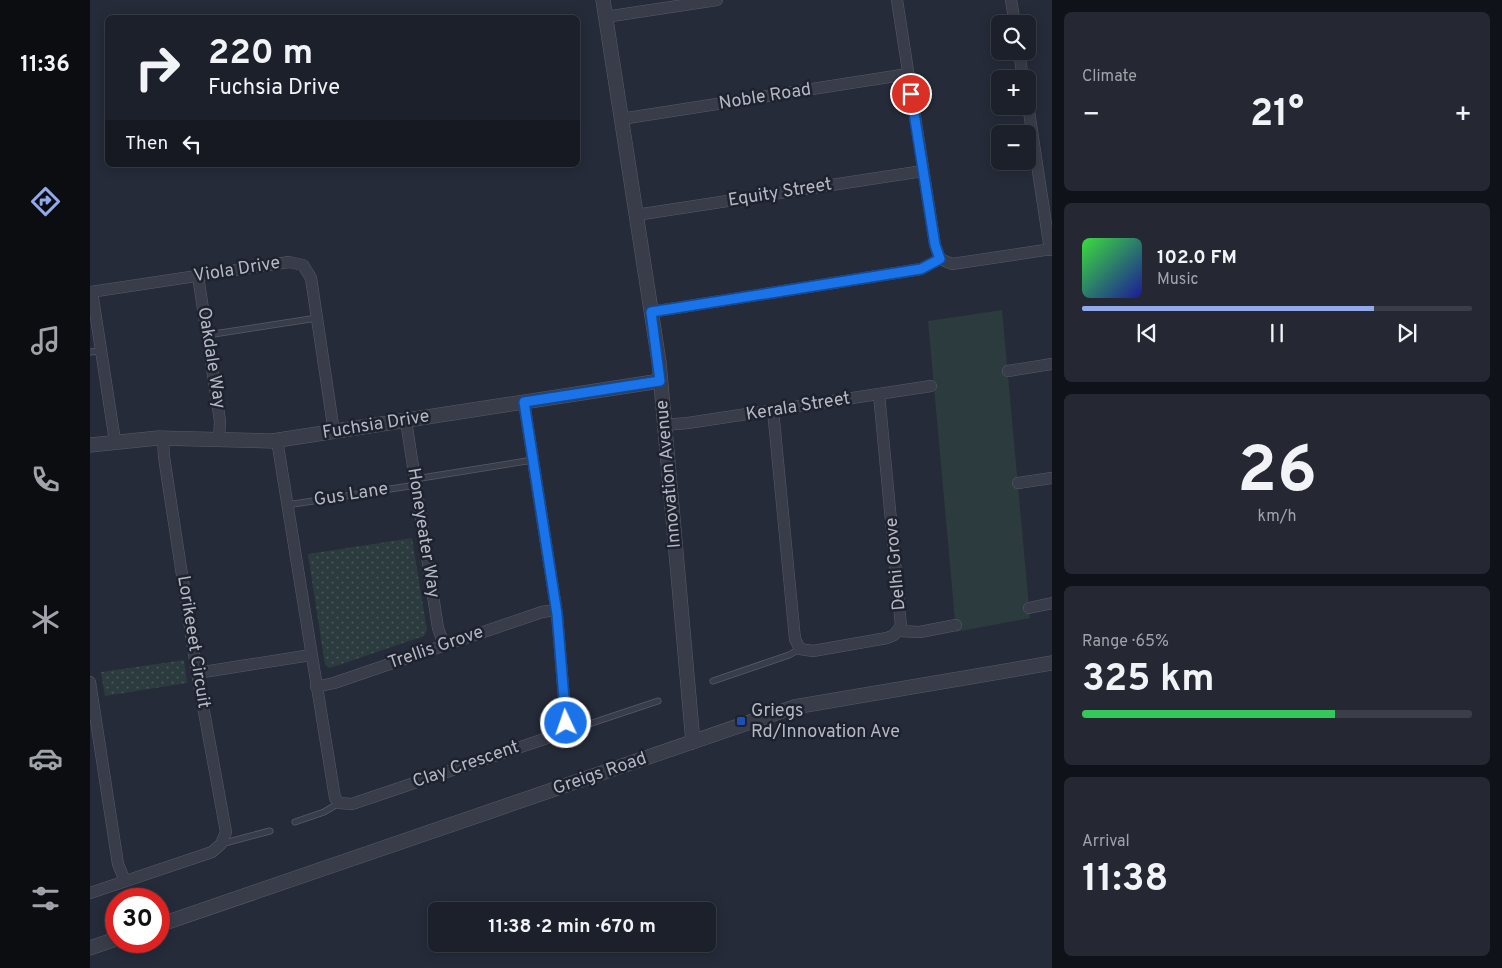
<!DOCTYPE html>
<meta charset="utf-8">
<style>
body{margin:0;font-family:Overpass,sans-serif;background:#252833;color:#f1f3f6;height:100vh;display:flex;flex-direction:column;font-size:19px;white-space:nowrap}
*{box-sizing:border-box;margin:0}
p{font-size:16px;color:#a0a3a9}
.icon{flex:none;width:28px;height:28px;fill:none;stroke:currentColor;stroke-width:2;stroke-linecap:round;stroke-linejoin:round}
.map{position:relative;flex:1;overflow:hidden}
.side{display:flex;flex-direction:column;gap:12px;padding:12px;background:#0f1218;width:450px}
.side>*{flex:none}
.guide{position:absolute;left:15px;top:15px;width:475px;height:152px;border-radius:8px;box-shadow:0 2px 12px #0003,0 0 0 1px #3a3e47;background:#1c202b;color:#f1f3f6;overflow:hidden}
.tools{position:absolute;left:901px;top:15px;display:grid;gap:10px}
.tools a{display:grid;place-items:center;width:45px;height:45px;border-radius:8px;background:#1c202b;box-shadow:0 2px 12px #0003,0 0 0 1px #3a3e47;font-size:25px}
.speed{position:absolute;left:15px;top:888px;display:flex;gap:10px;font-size:25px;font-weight:700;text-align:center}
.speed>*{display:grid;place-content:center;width:65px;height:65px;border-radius:50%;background:#1c202b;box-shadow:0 2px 12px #0003,0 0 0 1px #3a3e47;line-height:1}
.speed .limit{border:8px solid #d22;background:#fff;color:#111}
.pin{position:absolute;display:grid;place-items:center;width:42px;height:42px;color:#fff;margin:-21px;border:2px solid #fff;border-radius:50%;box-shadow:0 1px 5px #0007}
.me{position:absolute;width:55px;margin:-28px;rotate:357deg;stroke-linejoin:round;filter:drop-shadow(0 0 4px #0008)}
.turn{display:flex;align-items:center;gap:18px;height:105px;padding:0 20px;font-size:22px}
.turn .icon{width:65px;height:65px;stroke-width:2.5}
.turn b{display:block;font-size:35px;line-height:42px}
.then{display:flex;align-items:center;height:48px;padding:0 20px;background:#0003;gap:10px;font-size:19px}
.big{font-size:38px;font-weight:700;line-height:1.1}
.side .widget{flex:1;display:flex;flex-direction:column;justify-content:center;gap:8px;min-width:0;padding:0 18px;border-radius:8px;background:#252833}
.side .dial{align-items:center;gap:0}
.dial b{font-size:65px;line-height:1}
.song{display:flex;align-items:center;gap:15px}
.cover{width:60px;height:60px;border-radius:8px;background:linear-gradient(135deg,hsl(120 70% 55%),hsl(240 70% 35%))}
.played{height:5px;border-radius:2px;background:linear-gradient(90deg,#92a9ec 75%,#3a3e47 75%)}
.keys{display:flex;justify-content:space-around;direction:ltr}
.heat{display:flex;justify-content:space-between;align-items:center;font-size:28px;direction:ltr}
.charge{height:8px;border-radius:4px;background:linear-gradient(90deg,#34c759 65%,#3a3e47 0)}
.trip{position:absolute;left:338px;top:902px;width:288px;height:50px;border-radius:8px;background:#1c202b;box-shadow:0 2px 12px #0003,0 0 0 1px #3a3e47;font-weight:700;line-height:50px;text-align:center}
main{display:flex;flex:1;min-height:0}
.tabs{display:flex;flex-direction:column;width:90px;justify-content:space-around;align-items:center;background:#0b0d11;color:#a0a3a9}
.tabs .icon{width:35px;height:35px}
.tabs .current{color:#92a9ec}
.tabs b{font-size:22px;color:#f1f3f6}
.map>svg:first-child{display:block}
</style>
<main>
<nav class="tabs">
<b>11:36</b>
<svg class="icon current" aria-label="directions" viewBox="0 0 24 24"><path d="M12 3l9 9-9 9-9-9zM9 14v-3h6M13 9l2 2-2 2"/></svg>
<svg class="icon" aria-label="music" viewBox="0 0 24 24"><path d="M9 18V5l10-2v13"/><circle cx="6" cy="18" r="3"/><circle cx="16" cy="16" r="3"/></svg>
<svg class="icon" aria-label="phone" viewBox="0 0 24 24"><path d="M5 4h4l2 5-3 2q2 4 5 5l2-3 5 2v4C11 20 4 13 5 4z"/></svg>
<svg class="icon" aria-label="climate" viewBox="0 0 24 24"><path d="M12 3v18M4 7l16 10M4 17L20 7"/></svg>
<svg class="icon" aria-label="car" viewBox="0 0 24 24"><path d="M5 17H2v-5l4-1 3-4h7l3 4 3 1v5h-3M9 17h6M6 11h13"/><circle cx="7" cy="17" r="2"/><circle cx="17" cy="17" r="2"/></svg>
<svg class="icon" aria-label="filters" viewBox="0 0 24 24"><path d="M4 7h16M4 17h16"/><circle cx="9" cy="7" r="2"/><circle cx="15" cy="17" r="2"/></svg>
</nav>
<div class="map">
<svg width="962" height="968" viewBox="0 0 962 968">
<defs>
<pattern id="park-dots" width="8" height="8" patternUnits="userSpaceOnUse" patternTransform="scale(1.25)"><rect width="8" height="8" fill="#2b3b3e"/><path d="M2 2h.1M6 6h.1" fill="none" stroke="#475558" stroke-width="1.8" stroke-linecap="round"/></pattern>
</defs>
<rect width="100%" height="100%" fill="#252b39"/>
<path fill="#2b3b3e" d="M 912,310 L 940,618 L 866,632 L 838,321 Z"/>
<g fill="url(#park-dots)">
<path d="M 322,538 L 337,630 L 334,636 L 240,668 L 235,665 L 218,554 Z"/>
<path d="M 94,660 L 97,683 L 15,696 L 11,672 Z"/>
</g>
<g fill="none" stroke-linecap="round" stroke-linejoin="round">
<g stroke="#575b68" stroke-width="7">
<g id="service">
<path d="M 117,335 L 227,318"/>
<path d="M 0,352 L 11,351"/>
<path d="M 325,479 L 443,460"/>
<path d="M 197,505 L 326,485"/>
<path d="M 623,681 L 699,655 L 710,649"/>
<path d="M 473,728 L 493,726 L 568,701"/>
<path d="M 205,822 L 234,812 L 249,803"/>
<path d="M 131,844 L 180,831"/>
</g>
</g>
<g stroke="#575b68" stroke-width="12">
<g id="minor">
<path d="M 807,0 L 845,245 L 850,259 L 862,264 L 962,249"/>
<path d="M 921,0 L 925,24"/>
<path d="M 515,17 L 627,0"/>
<path d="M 929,51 L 933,79"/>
<path d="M 938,105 L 960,250"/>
<path d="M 531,119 L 818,74"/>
<path d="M 546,215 L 833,171"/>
<path d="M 108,276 L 130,421 L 129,440"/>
<path d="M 0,292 L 199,262 L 213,265 L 221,278 L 244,432"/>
<path d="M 2,292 L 25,441"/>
<path d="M 561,312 L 831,269 L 850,259"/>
<path d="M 918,371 L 962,364"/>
<path d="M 683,410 L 705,639 L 710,649 L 723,651 L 797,638 L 804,635 L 811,626 L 789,394"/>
<path d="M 316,421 L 348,628 L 354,645"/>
<path d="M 574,425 L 598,423 L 841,386"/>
<path d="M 187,440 L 245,798 L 249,803 L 262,804 L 463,736 L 473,728 L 476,723 L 467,614 L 434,402"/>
<path d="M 928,483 L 962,478"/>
<path d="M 939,608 L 962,603"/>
<path d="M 808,631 L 830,632 L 866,625"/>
<path d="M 107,673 L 221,655"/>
<path d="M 0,682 L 28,864 L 35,881"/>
<path d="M 226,687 L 244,683 L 452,612 L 466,610"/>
<path d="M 0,893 L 122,852 L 131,844 L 136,832 L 107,673 L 74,457 L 73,438"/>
</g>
</g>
<g stroke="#575b68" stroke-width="15">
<g id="tertiary">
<path d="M 513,0 L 569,362 L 603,742"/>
<path d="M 0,445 L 68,438 L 182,441 L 570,381"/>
<path d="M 69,925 L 704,707 L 962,663"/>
<path d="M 0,948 L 26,939"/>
</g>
</g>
<use href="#service" stroke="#393d4a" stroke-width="5.5"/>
<use href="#minor" stroke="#393d4a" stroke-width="11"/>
<use href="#tertiary" stroke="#393d4a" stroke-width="14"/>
</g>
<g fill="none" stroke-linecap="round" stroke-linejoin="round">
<g stroke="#114b97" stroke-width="12">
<path id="route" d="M 476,723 L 467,614 L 434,402 L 570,381 L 561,312 L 831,269 L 850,259 L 845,245 L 821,94"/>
</g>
<use href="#route" stroke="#1a73e8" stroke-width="9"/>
</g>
<rect fill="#1a4fb4" stroke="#1e222e" stroke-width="2" x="646" y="716" width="10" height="10" rx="2.5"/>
<g text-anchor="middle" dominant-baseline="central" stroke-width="5" stroke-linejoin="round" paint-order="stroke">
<g font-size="18" fill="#b4b8c5" stroke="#1e222e">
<text transform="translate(675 97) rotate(-9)">Noble Road</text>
<text transform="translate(690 193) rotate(-9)">Equity Street</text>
<text transform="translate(147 270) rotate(-9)">Viola Drive</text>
<text transform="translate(121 358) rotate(81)">Oakdale Way</text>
<text transform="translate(708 407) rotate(-9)">Kerala Street</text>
<text transform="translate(286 425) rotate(-9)">Fuchsia Drive</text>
<text transform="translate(579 474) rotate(-95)">Innovation Avenue</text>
<text transform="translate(261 495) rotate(-9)">Gus Lane</text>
<text transform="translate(333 533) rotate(81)">Honeyeater Way</text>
<text transform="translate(806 564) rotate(-95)">Delhi Grove</text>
<text transform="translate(103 642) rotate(81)">Lorikeeet Circuit</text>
<text transform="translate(346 648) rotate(-19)">Trellis Grove</text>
<text transform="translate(376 765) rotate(-19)">Clay Crescent</text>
<text transform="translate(510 774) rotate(-19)">Greigs Road</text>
</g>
<g font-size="18" fill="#b4b8c5" stroke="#1e222e" text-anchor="start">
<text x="661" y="711">Griegs<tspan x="661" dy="21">Rd/Innovation Ave</tspan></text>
</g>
</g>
</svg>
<div class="tools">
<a><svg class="icon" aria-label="search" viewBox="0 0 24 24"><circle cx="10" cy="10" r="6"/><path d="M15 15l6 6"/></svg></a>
<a>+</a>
<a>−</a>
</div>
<div class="speed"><div class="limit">30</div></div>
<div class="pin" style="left:821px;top:94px;background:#d93025"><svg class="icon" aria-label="arrive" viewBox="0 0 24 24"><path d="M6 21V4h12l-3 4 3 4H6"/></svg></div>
<svg class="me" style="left:476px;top:723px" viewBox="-20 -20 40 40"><circle r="17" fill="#1a73e8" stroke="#fff" stroke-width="3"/><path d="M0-11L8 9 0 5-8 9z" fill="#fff"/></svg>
<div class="trip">11:38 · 2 min · 670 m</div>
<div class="guide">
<div class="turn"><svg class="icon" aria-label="right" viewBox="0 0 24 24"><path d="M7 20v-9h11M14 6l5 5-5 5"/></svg><div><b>220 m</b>Fuchsia Drive</div></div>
<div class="then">Then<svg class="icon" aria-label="left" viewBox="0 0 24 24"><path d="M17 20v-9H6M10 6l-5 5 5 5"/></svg></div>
</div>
</div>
<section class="side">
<div class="widget"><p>Climate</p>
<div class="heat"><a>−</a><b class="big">21°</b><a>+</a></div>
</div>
<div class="widget">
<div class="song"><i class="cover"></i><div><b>102.0 FM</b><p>Music</p></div></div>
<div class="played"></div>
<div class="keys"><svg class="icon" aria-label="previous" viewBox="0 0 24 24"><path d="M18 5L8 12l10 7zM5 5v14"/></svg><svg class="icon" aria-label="pause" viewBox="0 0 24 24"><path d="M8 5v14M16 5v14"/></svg><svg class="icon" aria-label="next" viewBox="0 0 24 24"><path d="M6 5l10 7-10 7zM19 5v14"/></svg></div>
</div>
<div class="widget dial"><b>26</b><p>km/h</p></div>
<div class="widget"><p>Range · 65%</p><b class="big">325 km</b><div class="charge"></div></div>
<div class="widget"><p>Arrival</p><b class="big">11:38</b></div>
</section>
</main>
